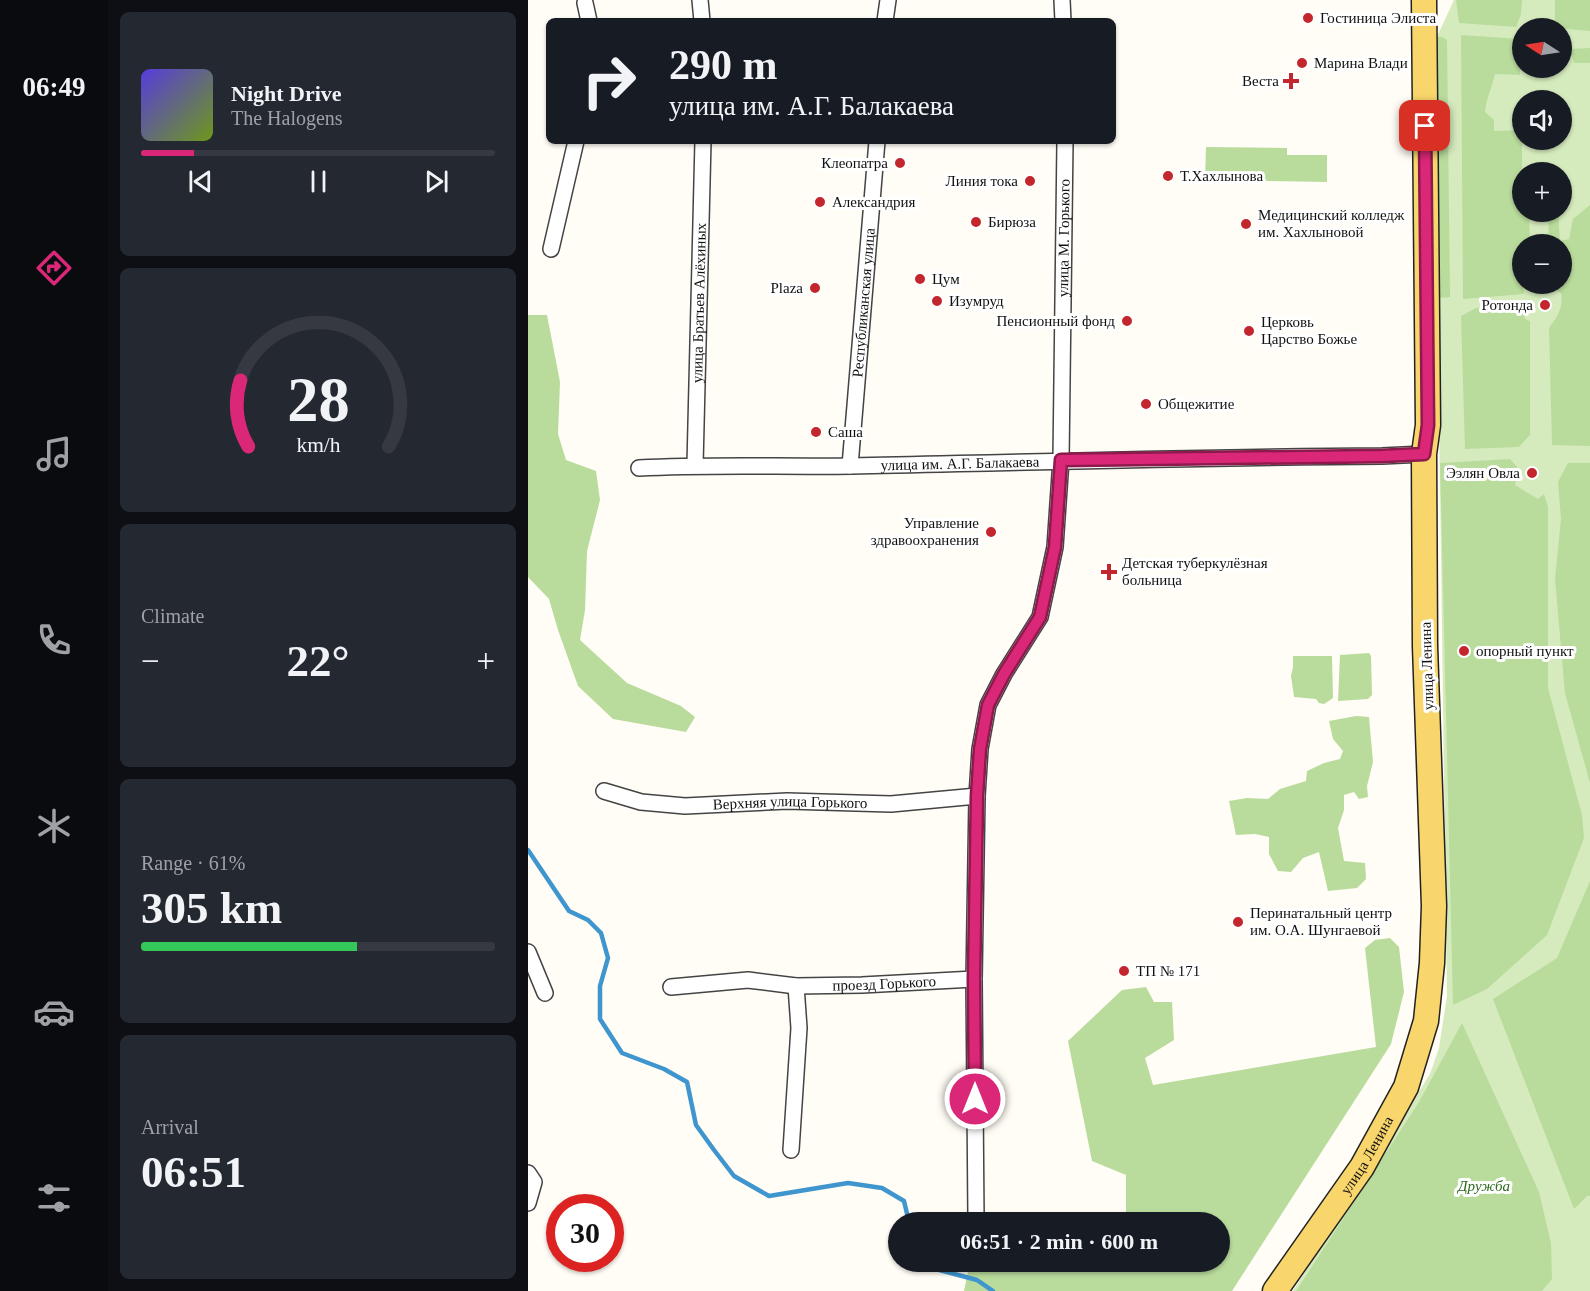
<!DOCTYPE html>
<meta charset="utf-8">
<style>
body{margin:0;font-family:Georgia,serif;background:#242831;color:#f1f3f6;height:100vh;display:flex;flex-direction:column;font-size:22px;white-space:nowrap}
*{box-sizing:border-box;margin:0}
p{font-size:20px;color:#9ea1a6}
.icon{flex:none;width:33px;height:33px;fill:none;stroke:currentColor;stroke-width:2;stroke-linecap:round;stroke-linejoin:round}
.map{position:relative;flex:1;overflow:hidden}
.details{display:flex;flex-direction:column;gap:12px;padding:12px;background:#0d0f14;width:420px}
.details>*{flex:none}
.top-card{position:absolute;left:18px;top:18px;width:570px;height:126px;border-radius:9px;box-shadow:0 2px 4px #0004;background:#171b24;color:#f1f3f6;overflow:hidden}
.needle{width:39px;rotate:282deg}
.controls{position:absolute;left:984px;top:18px;display:grid;gap:12px}
.controls a{display:grid;place-items:center;width:60px;height:60px;border-radius:50%;background:#171b24;box-shadow:0 2px 4px #0004;font-size:30px}
.speed{position:absolute;left:18px;top:1194px;display:flex;gap:12px;font-size:30px;font-weight:700;text-align:center}
.speed>*{display:grid;place-content:center;width:78px;height:78px;border-radius:50%;background:#171b24;box-shadow:0 2px 4px #0004;line-height:1}
.speed .limit{border:9px solid #d22;background:#fff;color:#111}
.pin{position:absolute;display:grid;place-items:center;width:51px;height:51px;color:#fff;margin:-26px;border-radius:12px;box-shadow:0 3px 9px #0006}
.me{position:absolute;width:66px;margin:-33px;rotate:0deg;stroke-linejoin:round;filter:drop-shadow(0 0 4px #0008)}
.turn{display:flex;align-items:center;gap:21px;height:126px;padding:0 24px;font-size:27px}
.turn .icon{width:78px;height:78px;stroke-width:2.5}
.turn b{display:block;font-size:42px;line-height:51px}
.big{font-size:45px;font-weight:600;line-height:1.1}
.details .tile{flex:1;display:flex;flex-direction:column;justify-content:center;gap:9px;min-width:0;padding:0 21px;border-radius:9px;background:#242831}
.details .dial{align-items:center;gap:0}
.dial svg{height:156px;overflow:visible;fill:none;stroke:#363941;stroke-width:7;stroke-linecap:round;text-anchor:middle}
.dial text{fill:#f1f3f6;stroke:none}
.song{display:flex;align-items:center;gap:18px}
.cover{width:72px;height:72px;border-radius:9px;background:linear-gradient(135deg,hsl(250 70% 55%),hsl(80 70% 35%))}
.played{height:6px;border-radius:3px;background:linear-gradient(90deg,#db2777 15%,#363941 15%)}
.keys{display:flex;justify-content:space-around;direction:ltr}
.heat{display:flex;justify-content:space-between;align-items:center;font-size:33px;direction:ltr}
.charge{height:9px;border-radius:4px;background:linear-gradient(90deg,#34c759 61%,#363941 0)}
.trip{position:absolute;left:360px;top:1212px;width:342px;height:60px;border-radius:30px;background:#171b24;box-shadow:0 2px 4px #0004;font-weight:600;line-height:60px;text-align:center}
main{display:flex;flex:1;min-height:0}
.tabs{display:flex;flex-direction:column;width:108px;justify-content:space-around;align-items:center;background:#090b0e;color:#9ea1a6}
.tabs .icon{width:42px;height:42px}
.tabs .selected{color:#db2777}
.tabs b{font-size:27px;color:#f1f3f6}
.map>svg:first-child{display:block}
</style>
<main>
<nav class="tabs">
<b>06:49</b>
<svg class="icon selected" aria-label="directions" viewBox="0 0 24 24"><path d="M12 3l9 9-9 9-9-9zM9 14v-3h6M13 9l2 2-2 2"/></svg>
<svg class="icon" aria-label="music" viewBox="0 0 24 24"><path d="M9 18V5l10-2v13"/><circle cx="6" cy="18" r="3"/><circle cx="16" cy="16" r="3"/></svg>
<svg class="icon" aria-label="phone" viewBox="0 0 24 24"><path d="M5 4h4l2 5-3 2q2 4 5 5l2-3 5 2v4C11 20 4 13 5 4z"/></svg>
<svg class="icon" aria-label="climate" viewBox="0 0 24 24"><path d="M12 3v18M4 7l16 10M4 17L20 7"/></svg>
<svg class="icon" aria-label="car" viewBox="0 0 24 24"><path d="M5 17H2v-5l4-1 3-4h7l3 4 3 1v5h-3M9 17h6M6 11h13"/><circle cx="7" cy="17" r="2"/><circle cx="17" cy="17" r="2"/></svg>
<svg class="icon" aria-label="filters" viewBox="0 0 24 24"><path d="M4 7h16M4 17h16"/><circle cx="9" cy="7" r="2"/><circle cx="15" cy="17" r="2"/></svg>
</nav>
<section class="details">
<div class="tile">
<div class="song"><i class="cover"></i><div><b>Night Drive</b><p>The Halogens</p></div></div>
<div class="played"></div>
<div class="keys"><svg class="icon" aria-label="previous" viewBox="0 0 24 24"><path d="M18 5L8 12l10 7zM5 5v14"/></svg><svg class="icon" aria-label="pause" viewBox="0 0 24 24"><path d="M8 5v14M16 5v14"/></svg><svg class="icon" aria-label="next" viewBox="0 0 24 24"><path d="M6 5l10 7-10 7zM19 5v14"/></svg></div>
</div>
<div class="tile dial"><svg viewBox="0 0 100 80">
<path d="M14 69A42 42 0 1 1 86 69"/>
<path d="M14 69A42 42 0 0 1 10 35" stroke="#db2777"/>
<text x="50" y="56" font-size="32" font-weight="700">28</text>
<text x="50" y="72" font-size="11">km/h</text>
</svg></div>
<div class="tile"><p>Climate</p>
<div class="heat"><a>−</a><b class="big">22°</b><a>+</a></div>
</div>
<div class="tile"><p>Range · 61%</p><b class="big">305 km</b><div class="charge"></div></div>
<div class="tile"><p>Arrival</p><b class="big">06:51</b></div>
</section>
<div class="map">
<svg width="1062" height="1291" viewBox="0 0 1062 1291">
<rect width="100%" height="100%" fill="#fffdf5"/>
<path fill="#d5ebbd" fill-rule="evenodd" d="M 926,0 L 1062,0 L 1062,1291 L 765,1291 L 902,1074 L 911,1048 L 919,996 L 906,43 ZM 994,28 L 1034,28 L 1034,68 L 994,68 ZM 994,100 L 1034,100 L 1034,140 L 994,140 ZM 994,172 L 1034,172 L 1034,212 L 994,212 ZM 994,244 L 1034,244 L 1034,284 L 994,284 Z"/>
<g fill="#b9dc9c">
<path d="M 928,0 L 994,0 L 993,14 L 988,27 L 931,23 Z"/>
<path d="M 1027,0 L 1062,0 L 1062,31 L 1027,28 Z"/>
<path d="M 933,35 L 993,39 L 992,75 L 967,74 C 964,88 958,98 957,112 L 966,120 L 966,131 L 994,130 L 994,212 L 1001,212 L 1002,244 L 994,244 L 994,284 L 1003,284 L 995,286 L 996,294 L 935,299 Z"/>
<path d="M 909,37 L 914,37 L 919,40 L 922,297 L 910,298 L 906,43 Z"/>
<path d="M 1062,48 L 1062,63 L 1046,63 L 1042,49 Z"/>
<path d="M 678,147 L 759,148 L 759,155 L 799,155 L 799,182 L 677,180 Z"/>
<path d="M 1062,205 L 1062,446 L 1024,445 L 1021,328 C 1029,317 1036,308 1033,293 L 1022,287 L 1022,284 L 1034,284 L 1034,244 L 1021,244 L 1020,212 L 1030,212 L 1032,241 L 1041,239 L 1045,219 Z"/>
<path d="M 948,308 L 995,309 L 997,319 L 1002,321 L 1002,435 L 991,447 L 937,449 L 933,316 Z"/>
<path d="M 0,315 L 19,315 L 32,382 L 30,434 L 38,460 L 68,471 L 72,500 L 59,551 L 57,610 L 52,640 L 99,683 L 153,706 L 167,717 L 158,732 L 85,719 L 50,686 L 30,630 L 21,599 L 0,577 Z"/>
<path d="M 982,459 L 990,468 L 987,485 L 1010,499 L 1016,494 L 1020,507 L 1020,688 L 1054,815 L 1056,838 L 1019,935 L 959,989 L 925,1005 L 912,463 Z"/>
<path d="M 1040,463 L 1062,463 L 1062,783 L 1037,693 L 1027,579 L 1033,519 L 1030,482 Z"/>
<path d="M 841,653 L 843,656 L 844,695 L 840,699 L 810,701 L 812,655 Z"/>
<path d="M 765,656 L 804,656 L 805,698 L 796,704 L 791,703 L 788,699 L 766,697 L 763,676 L 765,667 Z"/>
<path d="M 828,716 L 841,717 L 845,762 L 839,786 L 840,797 L 831,799 L 826,792 L 816,795 L 816,810 L 810,828 L 816,861 L 837,863 L 838,879 L 829,888 L 800,891 L 791,852 L 775,858 L 763,872 L 750,871 L 741,854 L 741,837 L 727,834 L 708,835 L 701,801 L 719,798 L 740,799 L 752,789 L 778,781 L 779,771 L 796,763 L 812,759 L 815,751 L 805,739 L 801,721 Z"/>
<path d="M 1062,881 L 1062,1196 L 1059,1196 L 1046,1209 L 965,999 L 1029,958 Z"/>
<path d="M 862,938 L 871,947 L 876,992 L 863,1044 L 704,1291 L 436,1291 L 442,1262 L 692,1262 L 692,1222 L 598,1222 L 598,1175 L 564,1161 L 540,1041 L 594,990 L 618,987 L 626,1002 L 644,1002 L 646,1040 L 617,1058 L 625,1085 L 848,1047 L 837,948 L 847,940 Z"/>
<path d="M 934,1023 L 1011,1192 L 1023,1243 L 1024,1279 L 1014,1291 L 768,1291 L 891,1102 Z"/>
</g>
<g fill="none" stroke-linecap="round" stroke-linejoin="round">
<g stroke="#3f96cf" stroke-width="4.5">
<path d="M 0,850 L 41,911 L 60,920 L 73,933 L 80,958 L 72,986 L 72,1019 L 94,1053 L 136,1069 L 159,1082 L 168,1125 L 186,1150 L 206,1176 L 241,1196 L 320,1183 L 354,1188 L 376,1201 L 381,1222"/>
<path d="M 400,1262 L 404,1268 L 449,1280 L 465,1291"/>
</g>
<g stroke="#444" stroke-width="18">
<g id="minor">
<path d="M 172,0 L 174,21"/>
<path d="M 534,0 L 535,21"/>
<path d="M 57,3 L 61,21"/>
<path d="M 357,21 L 360,0"/>
<path d="M 23,249 L 48,141"/>
<path id="s1" d="M 167,465 L 175,141"/>
<path id="s2" d="M 322,466 L 349,141"/>
<path id="s3" d="M 111,468 C 182,464 253,467 324,466 C 501,462 678,457 854,456 L 896,454"/>
<path id="s4" d="M 76,791 L 113,802 L 157,806 L 259,801 L 363,804 L 449,796"/>
<path d="M 0,952 L 17,993"/>
<path id="s5" d="M 143,987 L 220,980 L 268,986 L 334,985 L 446,979"/>
<path d="M 263,1150 L 271,1028 L 268,986"/>
<path d="M 0,1173 L 6,1182 L 0,1203"/>
<path id="s6" d="M 448,1219 L 446,979 L 449,796 L 452,749 L 460,705 L 476,674 L 512,617 L 527,547 L 533,460 L 537,141"/>
</g>
</g>
<g stroke="#222" stroke-width="27">
<g id="primary">
<path id="s7" d="M 747,1291 L 834,1167 L 878,1087 L 898,1021 L 904,963 L 906,906 L 897,646 L 896,454 L 900,425 L 896,0"/>
</g>
</g>
<use href="#minor" stroke="#fff" stroke-width="15"/>
<use href="#primary" stroke="#f9d66b" stroke-width="24"/>
</g>
<g fill="none" stroke-linecap="round" stroke-linejoin="round">
<g stroke="#8e194d" stroke-width="15">
<path id="route" d="M 447,1099 L 446,979 L 449,796 L 452,749 L 460,705 L 476,674 L 512,617 L 527,547 L 533,460 L 854,456 L 896,454 L 900,425 L 897,126"/>
</g>
<use href="#route" stroke="#db2777" stroke-width="10"/>
</g>
<g fill="#c4262e" stroke="#fff" stroke-width="2">
<circle cx="780" cy="18" r="6"/>
<circle cx="774" cy="63" r="6"/>
<path d="M760 72h6v6h6v6h-6v6h-6v-6h-6v-6h6z"/>
<circle cx="372" cy="163" r="6"/>
<circle cx="640" cy="176" r="6"/>
<circle cx="502" cy="181" r="6"/>
<circle cx="292" cy="202" r="6"/>
<circle cx="448" cy="222" r="6"/>
<circle cx="718" cy="224" r="6"/>
<circle cx="392" cy="279" r="6"/>
<circle cx="287" cy="288" r="6"/>
<circle cx="409" cy="301" r="6"/>
<circle cx="1017" cy="305" r="6"/>
<circle cx="599" cy="321" r="6"/>
<circle cx="721" cy="331" r="6"/>
<circle cx="618" cy="404" r="6"/>
<circle cx="288" cy="432" r="6"/>
<circle cx="1004" cy="473" r="6"/>
<circle cx="463" cy="532" r="6"/>
<path d="M578 563h6v6h6v6h-6v6h-6v-6h-6v-6h6z"/>
<circle cx="936" cy="651" r="6"/>
<circle cx="710" cy="922" r="6"/>
<circle cx="596" cy="971" r="6"/>
</g>
<g text-anchor="middle" dominant-baseline="central" stroke-width="6" stroke-linejoin="round" paint-order="stroke">
<g font-size="15" fill="#111" stroke="#fff" text-anchor="start">
<text x="792" y="18">Гостиница Элиста</text>
<text x="786" y="63">Марина Влади</text>
<text x="751" y="81" text-anchor="end">Веста</text>
<text x="360" y="163" text-anchor="end">Клеопатра</text>
<text x="652" y="176">Т.Хахлынова</text>
<text x="490" y="181" text-anchor="end">Линия тока</text>
<text x="304" y="202">Александрия</text>
<text x="730" y="215">Медицинский колледж<tspan x="730" dy="17">им. Хахлыновой</tspan></text>
<text x="460" y="222">Бирюза</text>
<text x="404" y="279">Цум</text>
<text x="275" y="288" text-anchor="end">Plaza</text>
<text x="421" y="301">Изумруд</text>
<text x="1005" y="305" text-anchor="end">Ротонда</text>
<text x="587" y="321" text-anchor="end">Пенсионный фонд</text>
<text x="733" y="322">Церковь<tspan x="733" dy="17">Царство Божье</tspan></text>
<text x="630" y="404">Общежитие</text>
<text x="300" y="432">Саша</text>
<text x="992" y="473" text-anchor="end">Ээлян Овла</text>
<text x="451" y="523" text-anchor="end">Управление<tspan x="451" dy="17">здравоохранения</tspan></text>
<text x="594" y="563">Детская туберкулёзная<tspan x="594" dy="17">больница</tspan></text>
<text x="948" y="651">опорный пункт</text>
<text x="722" y="913">Перинатальный центр<tspan x="722" dy="17">им. О.А. Шунгаевой</tspan></text>
<text x="608" y="971">ТП № 171</text>
</g>
<g font-size="15" fill="#111" stroke="#fff">
<text stroke="none"><textPath href="#s6" startOffset="998">улица М. Горького</textPath></text>
<text stroke="none"><textPath href="#s1" startOffset="162">улица Братьев Алёхиных</textPath></text>
<text stroke="none"><textPath href="#s2" startOffset="164">Республиканская улица</textPath></text>
<text stroke="none"><textPath href="#s3" startOffset="321">улица им. А.Г. Балакаева</textPath></text>
<text transform="translate(899 666) rotate(-92)">улица Ленина</text>
<text stroke="none"><textPath href="#s4" startOffset="188">Верхняя улица Горького</textPath></text>
<text stroke="none"><textPath href="#s5" startOffset="214">проезд Горького</textPath></text>
<text stroke="none"><textPath href="#s7" startOffset="164">улица Ленина</textPath></text>
</g>
<g font-size="15" font-style="italic" fill="#2f6b1f" stroke="#fff">
<text x="956" y="1186">Дружба</text>
</g>
</g>
</svg>
<div class="controls">
<a><svg class="needle" viewBox="-14 -14 28 28"><path d="M0-13l5 13h-10z" fill="#e53935"/><path d="M0 13l5-13h-10z" fill="#9ea1a6"/></svg></a>
<a><svg class="icon" aria-label="sound" viewBox="0 0 24 24"><path d="M4 9h4l5-4v14l-5-4H4zM17 9q2 3 0 6"/></svg></a>
<a>+</a>
<a>−</a>
</div>
<div class="speed"><div class="limit">30</div></div>
<div class="pin" style="left:897px;top:126px;background:#d93025"><svg class="icon" aria-label="arrive" viewBox="0 0 24 24"><path d="M6 21V4h12l-3 4 3 4H6"/></svg></div>
<svg class="me" style="left:447px;top:1099px" viewBox="-20 -20 40 40"><circle r="17" fill="#db2777" stroke="#fff" stroke-width="3"/><path d="M0-11L8 9 0 5-8 9z" fill="#fff"/></svg>
<div class="trip">06:51 · 2 min · 600 m</div>
<div class="top-card">
<div class="turn"><svg class="icon" aria-label="right" viewBox="0 0 24 24"><path d="M7 20v-9h11M14 6l5 5-5 5"/></svg><div><b>290 m</b>улица им. А.Г. Балакаева</div></div>
</div>
</div>
</main>
